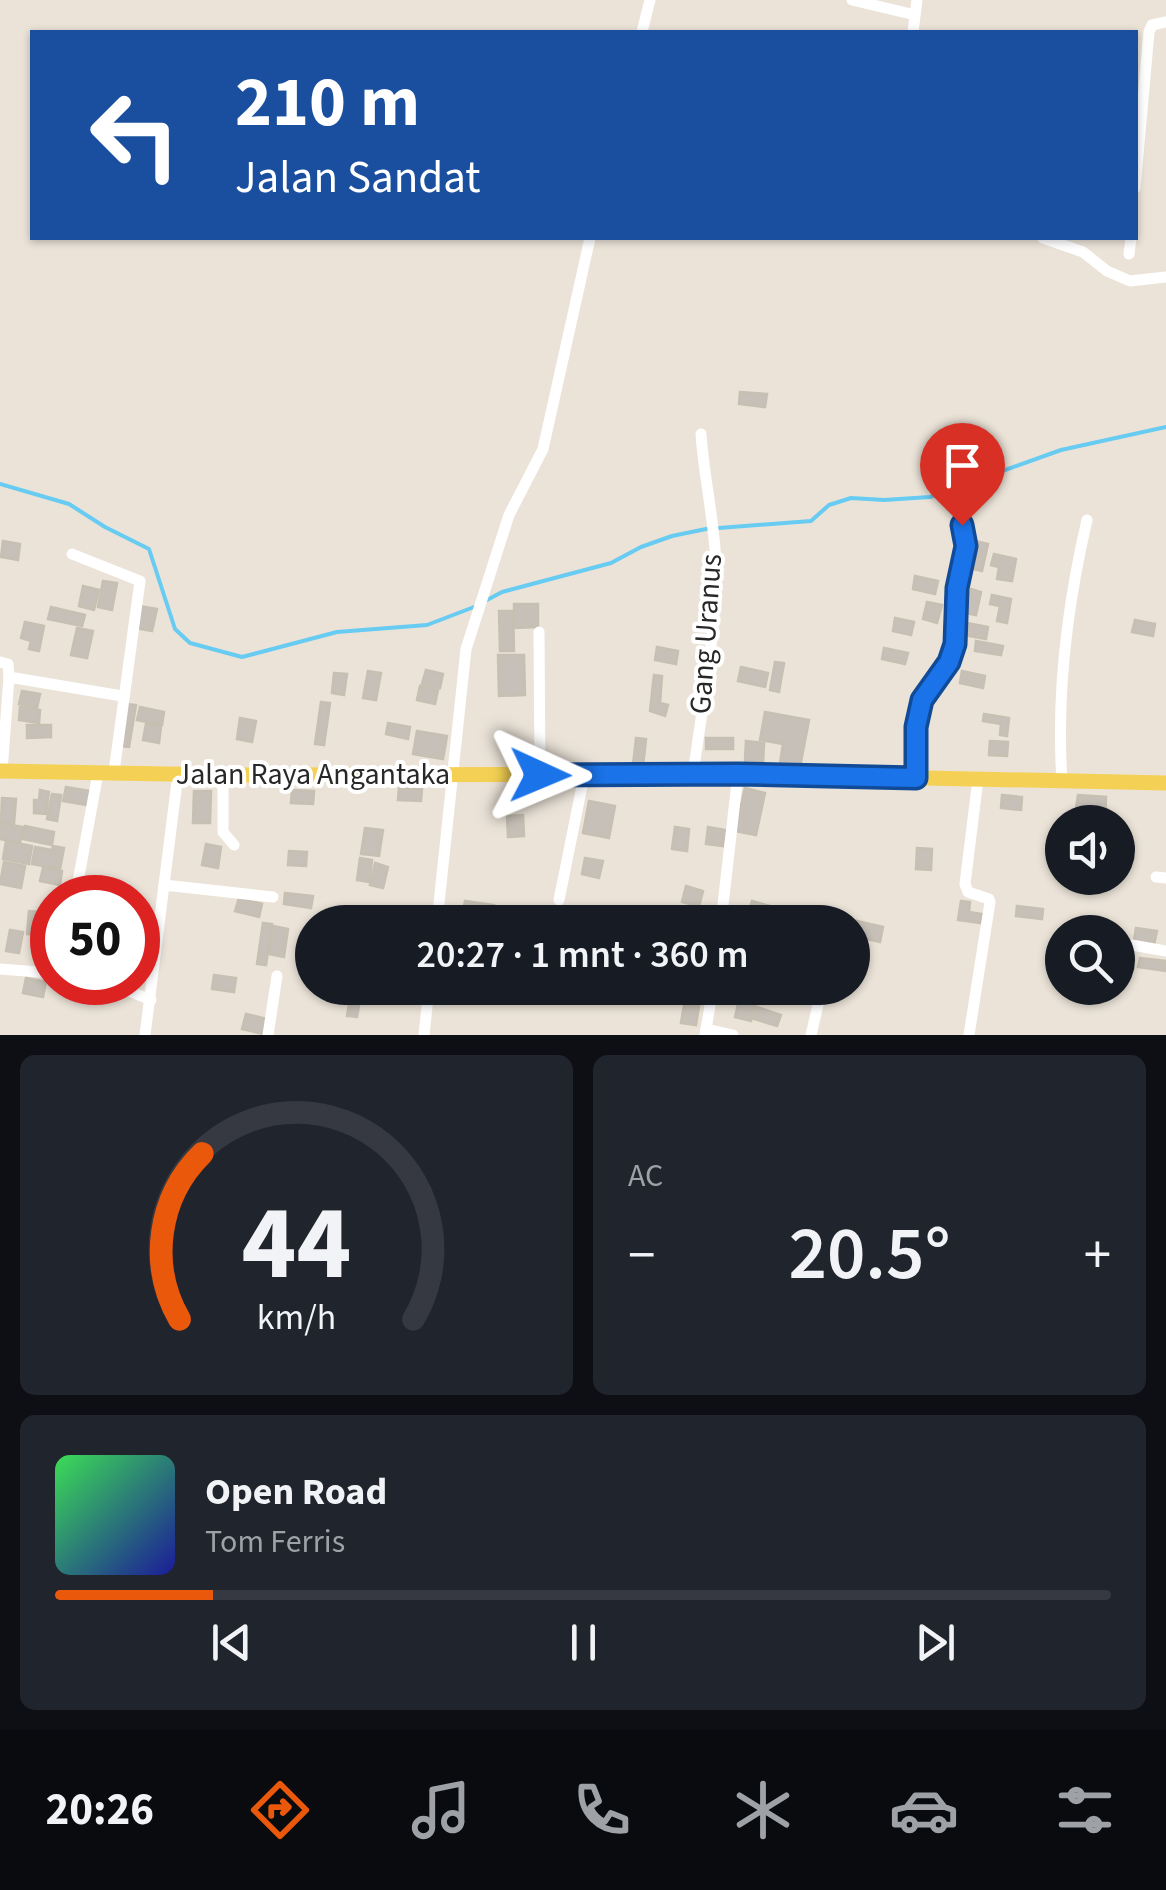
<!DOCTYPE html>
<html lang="id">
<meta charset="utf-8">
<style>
body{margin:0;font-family:"Source Sans 3",sans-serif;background:#20242c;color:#f1f3f6;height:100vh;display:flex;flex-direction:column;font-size:38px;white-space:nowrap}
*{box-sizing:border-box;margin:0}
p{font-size:32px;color:#9ea1a6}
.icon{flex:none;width:55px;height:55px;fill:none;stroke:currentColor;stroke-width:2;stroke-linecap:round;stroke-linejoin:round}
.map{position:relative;height:1035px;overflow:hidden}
.side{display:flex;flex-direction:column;gap:20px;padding:20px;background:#0d0f14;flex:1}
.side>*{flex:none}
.guide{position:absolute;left:30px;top:30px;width:1108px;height:210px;border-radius:0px;box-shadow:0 2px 8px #0004;background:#1a4fa0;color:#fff;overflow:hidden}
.tools{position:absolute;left:1045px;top:805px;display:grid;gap:20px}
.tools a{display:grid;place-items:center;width:90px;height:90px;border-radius:50%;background:#171b24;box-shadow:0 2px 8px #0004;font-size:50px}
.speed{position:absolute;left:30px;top:875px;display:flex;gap:20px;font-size:50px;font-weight:700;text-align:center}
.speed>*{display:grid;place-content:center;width:130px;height:130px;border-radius:50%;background:#171b24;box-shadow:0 2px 8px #0004;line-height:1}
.speed .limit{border:15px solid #d22;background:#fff;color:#111}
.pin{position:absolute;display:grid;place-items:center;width:85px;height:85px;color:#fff;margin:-102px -42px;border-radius:50% 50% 50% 0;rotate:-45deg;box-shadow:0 0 10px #0007}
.pin .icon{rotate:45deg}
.me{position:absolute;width:110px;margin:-55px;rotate:91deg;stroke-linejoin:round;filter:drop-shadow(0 0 8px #0008)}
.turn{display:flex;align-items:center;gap:35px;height:210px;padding:0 40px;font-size:45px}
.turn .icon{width:130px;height:130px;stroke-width:2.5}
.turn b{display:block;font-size:70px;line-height:85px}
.big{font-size:75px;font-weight:600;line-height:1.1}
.side .widget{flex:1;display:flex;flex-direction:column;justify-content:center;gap:15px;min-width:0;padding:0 35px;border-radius:15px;background:#20242c}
.side .dial{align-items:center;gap:0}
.dial svg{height:260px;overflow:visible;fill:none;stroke:#363941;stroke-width:7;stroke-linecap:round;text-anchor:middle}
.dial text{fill:#f1f3f6;stroke:none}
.song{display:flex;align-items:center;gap:30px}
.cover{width:120px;height:120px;border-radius:15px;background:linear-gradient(135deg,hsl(130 70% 55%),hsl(240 70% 35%))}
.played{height:10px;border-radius:5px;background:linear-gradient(90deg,#ea580c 15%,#363941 15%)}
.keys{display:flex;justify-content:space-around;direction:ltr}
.heat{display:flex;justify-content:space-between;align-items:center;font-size:55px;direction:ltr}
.side .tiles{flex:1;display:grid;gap:20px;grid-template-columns:1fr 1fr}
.widget:last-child{grid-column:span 2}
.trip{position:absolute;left:295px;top:905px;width:575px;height:100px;border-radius:50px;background:#171b24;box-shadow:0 2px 8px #0004;font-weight:600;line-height:100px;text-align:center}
.tabs{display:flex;height:160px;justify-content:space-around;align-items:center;background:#090b0e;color:#9ea1a6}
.tabs .icon{width:70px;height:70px}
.tabs .active{color:#ea580c}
.tabs b{font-size:45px;color:#f1f3f6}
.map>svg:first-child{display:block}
</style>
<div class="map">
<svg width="1166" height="1035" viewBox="0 0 1166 1035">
<rect width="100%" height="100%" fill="#ebe3d8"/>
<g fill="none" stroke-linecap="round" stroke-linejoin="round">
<g stroke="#67cbf2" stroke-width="4">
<path d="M 0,484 L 69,504 L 105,527 L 149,549 L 175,629 L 190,643 L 242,657 L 337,632 L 427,625 L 474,607"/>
<path d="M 487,600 L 502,592 L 611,563 L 641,547 L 672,536 L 706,529 L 811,521 L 829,505 L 851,498 L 884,500 L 930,497 L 1061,450 L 1166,427"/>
</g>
</g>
<g fill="#c6c0b8" stroke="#c6bfb2" stroke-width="2.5">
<path d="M 740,392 L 767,394 L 765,407 L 739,404 Z"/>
<path d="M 3,541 L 20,544 L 18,560 L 1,557 Z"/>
<path d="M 975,541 L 988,544 L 982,571 L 969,568 Z"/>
<path d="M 994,554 L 1016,559 L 1012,581 L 997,579 L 999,567 L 991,565 Z"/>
<path d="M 915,576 L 938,581 L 935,594 L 913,589 Z"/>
<path d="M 103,581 L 117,583 L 112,610 L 98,607 Z"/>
<path d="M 83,586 L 99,590 L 94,610 L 79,606 Z"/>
<path d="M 971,589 L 981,592 L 976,615 L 965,613 Z"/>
<path d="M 992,595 L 1011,599 L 1007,623 L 997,621 L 1000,606 L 990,604 Z"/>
<path d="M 927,602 L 942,605 L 937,623 L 923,619 Z"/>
<path d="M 514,604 L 538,604 L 538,627 L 514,628 Z"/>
<path d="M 139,606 L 157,609 L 152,631 L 135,628 Z"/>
<path d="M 51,607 L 85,615 L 82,626 L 48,619 Z"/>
<path d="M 499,611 L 513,611 L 514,651 L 500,651 Z"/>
<path d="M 895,618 L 914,622 L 911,635 L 893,631 Z"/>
<path d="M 1135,620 L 1155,624 L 1153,636 L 1132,632 Z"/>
<path d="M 25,622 L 44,626 L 39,651 L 29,649 L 31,641 L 21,638 Z"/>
<path d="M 967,623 L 988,627 L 986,639 L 964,635 Z"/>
<path d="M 77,628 L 93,631 L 87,658 L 71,655 Z"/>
<path d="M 976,641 L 1003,646 L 1001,655 L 975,651 Z"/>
<path d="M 657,647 L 678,651 L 676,664 L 655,660 Z"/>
<path d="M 884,648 L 908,653 L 905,664 L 882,659 Z"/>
<path d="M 498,655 L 524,655 L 525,695 L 499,696 Z"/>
<path d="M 775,662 L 784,663 L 779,692 L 770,690 Z"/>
<path d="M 741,667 L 768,673 L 765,687 L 738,681 Z"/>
<path d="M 426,670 L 443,674 L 440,688 L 422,684 Z"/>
<path d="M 368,671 L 381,673 L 376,700 L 363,698 Z"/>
<path d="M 962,671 L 985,676 L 983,688 L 960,683 Z"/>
<path d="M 334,673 L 347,674 L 344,695 L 332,693 Z"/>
<path d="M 654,675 L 662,676 L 660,703 L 668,705 L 665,716 L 650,711 Z"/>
<path d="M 420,686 L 438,690 L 435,704 L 417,700 Z"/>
<path d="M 22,691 L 40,694 L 37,708 L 19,704 Z"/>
<path d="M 321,702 L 330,703 L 324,745 L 315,744 Z"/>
<path d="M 127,704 L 136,705 L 129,747 L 119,746 Z"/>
<path d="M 20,707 L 40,710 L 39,723 L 19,720 Z"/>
<path d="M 140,707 L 164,712 L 162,725 L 137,720 Z"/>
<path d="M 765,712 L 809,720 L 800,767 L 780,763 L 783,744 L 760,740 Z"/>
<path d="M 984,714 L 1009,718 L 1007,736 L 1000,735 L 1001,724 L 983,721 Z"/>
<path d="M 240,718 L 256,721 L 252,742 L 237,739 Z"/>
<path d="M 388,723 L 410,727 L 408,739 L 386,734 Z"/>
<path d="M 146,724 L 161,726 L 159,743 L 143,740 Z"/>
<path d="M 27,725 L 51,725 L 51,737 L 27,738 Z"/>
<path d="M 417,731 L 447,736 L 443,759 L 413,754 Z"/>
<path d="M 636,738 L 646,739 L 643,766 L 633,765 Z"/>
<rect x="706" y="738" width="27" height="11"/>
<path d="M 746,741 L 764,743 L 763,763 L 745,761 Z"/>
<path d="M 990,741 L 1008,742 L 1007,756 L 989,755 Z"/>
<path d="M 66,787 L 90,791 L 87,805 L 63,801 Z"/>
<path d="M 399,788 L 422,789 L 421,801 L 398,800 Z"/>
<path d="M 745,788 L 765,793 L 756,835 L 735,831 Z"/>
<path d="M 40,790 L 49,792 L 46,814 L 34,813 L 34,800 L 39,800 Z"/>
<path d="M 292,790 L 314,791 L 313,804 L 291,803 Z"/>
<path d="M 194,791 L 211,791 L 210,823 L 193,823 Z"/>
<path d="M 52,794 L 61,795 L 57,821 L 47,819 Z"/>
<path d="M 1002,795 L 1022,797 L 1021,810 L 1001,808 Z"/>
<path d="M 1078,795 L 1106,797 L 1105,822 L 1089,822 L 1089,809 L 1076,808 Z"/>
<path d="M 2,798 L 16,799 L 14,824 L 1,823 Z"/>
<path d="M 589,801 L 615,806 L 609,838 L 583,833 Z"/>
<path d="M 523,815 L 524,836 L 508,837 L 507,816 Z"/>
<path d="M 0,823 L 23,827 L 20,843 L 0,839 Z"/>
<path d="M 25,826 L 54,832 L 52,845 L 23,839 Z"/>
<path d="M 675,827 L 689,829 L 687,851 L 672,849 Z"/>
<path d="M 708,827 L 725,830 L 723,846 L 706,844 Z"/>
<path d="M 365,828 L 383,830 L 379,856 L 361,854 Z"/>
<path d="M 6,841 L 32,846 L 29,864 L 3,859 Z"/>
<path d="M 206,844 L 221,847 L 218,868 L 202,865 Z"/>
<path d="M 53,846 L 64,848 L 60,869 L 32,864 L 35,847 L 52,850 Z"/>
<path d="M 917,848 L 932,849 L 931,870 L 916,869 Z"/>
<path d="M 289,851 L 307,852 L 306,866 L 288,865 Z"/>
<path d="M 360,858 L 372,860 L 369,882 L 357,880 Z"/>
<path d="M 585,858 L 603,861 L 599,878 L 582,874 Z"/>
<path d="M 4,862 L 25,866 L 21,888 L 0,884 Z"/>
<path d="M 375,863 L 388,867 L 383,888 L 370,885 Z"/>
<path d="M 43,868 L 62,871 L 60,885 L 40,881 Z"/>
<path d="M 686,886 L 703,891 L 699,906 L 682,902 Z"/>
<path d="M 285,893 L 313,896 L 311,908 L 284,904 Z"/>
<path d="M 239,898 L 262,904 L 259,917 L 235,911 Z"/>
<path d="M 465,901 L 494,905 L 492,915 L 463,912 Z"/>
<path d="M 752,901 L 777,908 L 773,920 L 748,913 Z"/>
<path d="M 961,901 L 970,902 L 969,912 L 982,914 L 981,923 L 958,920 Z"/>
<path d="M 1017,906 L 1043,909 L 1042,919 L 1016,916 Z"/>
<path d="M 29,911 L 52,913 L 52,936 L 27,934 Z"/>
<path d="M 857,921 L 883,927 L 880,942 L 854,936 Z"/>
<path d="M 263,923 L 272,924 L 266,965 L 257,964 Z"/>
<path d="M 273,926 L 288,929 L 284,957 L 269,954 Z"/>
<path d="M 1136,928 L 1157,931 L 1154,945 L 1134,941 Z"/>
<path d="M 10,930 L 23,932 L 19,953 L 6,951 Z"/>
<path d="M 1140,958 L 1166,961 L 1166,971 L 1138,967 Z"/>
<path d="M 214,975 L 236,978 L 234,992 L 212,989 Z"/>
<path d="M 26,978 L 46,982 L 43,997 L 23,993 Z"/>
<path d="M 352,988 L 362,988 L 357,1017 L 347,1016 Z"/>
<path d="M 673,988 L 699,989 L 696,1005 L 671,1000 Z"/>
<path d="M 738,988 L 760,993 L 757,1004 L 735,998 Z"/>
<path d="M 739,1000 L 755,1005 L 751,1021 L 735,1017 Z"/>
<path d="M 684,1005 L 699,1006 L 696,1025 L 681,1023 Z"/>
<path d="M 757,1007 L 781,1015 L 777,1026 L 754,1019 Z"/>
<path d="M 246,1014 L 267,1019 L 263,1034 L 242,1029 Z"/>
</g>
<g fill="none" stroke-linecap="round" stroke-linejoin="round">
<g stroke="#fff" stroke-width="11">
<path d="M 852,0 L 915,15"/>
<path d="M 642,32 L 650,0"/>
<path d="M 913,32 L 917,0"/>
<path d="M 1135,188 L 1149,32 L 1152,25 L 1166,22"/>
<path d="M 1043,238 L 1083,252 L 1107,271 L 1130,281 L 1166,277"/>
<path d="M 1129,254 L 1131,238"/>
<path d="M 72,554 L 140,581 L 114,772"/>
<path d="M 539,632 L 540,775"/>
<path d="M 0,662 L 8,664 L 9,677"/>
<path d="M 2,771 L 9,677 L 122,696"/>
<path d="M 223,775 L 223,832 L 234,845"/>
<path d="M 693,776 C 702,705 716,637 716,566 C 715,524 704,478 701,434"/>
<path d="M 916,778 L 917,727 L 921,700 L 949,661 L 955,644 L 957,588 L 966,545 L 966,533 L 962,525"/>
<path d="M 1062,781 C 1056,692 1067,606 1087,520"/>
<path d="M 1156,877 L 1166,878"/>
<path d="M 164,885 L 273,897"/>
<path d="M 75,898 L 98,773"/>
<path d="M 559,900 L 584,776"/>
<path d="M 437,922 L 466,649 L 509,515 L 543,449 L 590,238"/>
<path d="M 721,922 L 738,774"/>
<path d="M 1132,945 L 1166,951"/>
<path d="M 0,969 L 52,973"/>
<path d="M 107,982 L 151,1000"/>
<path d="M 706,1029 L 733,1035"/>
<path d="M 145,1035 L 178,774"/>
<path d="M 268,1035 L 277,976"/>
<path d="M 424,1035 L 429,988"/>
<path d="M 705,1035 L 713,988"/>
<path d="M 811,1035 L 822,988"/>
<path d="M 969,1035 L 990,902 L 989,899 L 968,892 L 965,884 L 978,779"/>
</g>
<path stroke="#f4d154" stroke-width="15" d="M 0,771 L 223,775 L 738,774 L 1166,783"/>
</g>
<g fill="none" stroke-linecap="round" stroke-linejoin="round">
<g stroke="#114b97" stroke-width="25">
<path id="route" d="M 540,775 L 738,774 L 916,778 L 916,727 L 922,700 L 949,662 L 955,644 L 957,588 L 966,546 L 962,525"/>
</g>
<use href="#route" stroke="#1a73e8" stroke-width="18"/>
</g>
<g text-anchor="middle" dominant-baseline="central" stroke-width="8" stroke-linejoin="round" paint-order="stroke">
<g font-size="30" fill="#282828" stroke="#fff">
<text transform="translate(706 634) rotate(-86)">Gang Uranus</text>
<text x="313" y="774">Jalan Raya Angantaka</text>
</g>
</g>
</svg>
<div class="tools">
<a><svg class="icon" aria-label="sound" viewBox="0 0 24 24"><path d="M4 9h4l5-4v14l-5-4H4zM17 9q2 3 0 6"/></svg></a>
<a><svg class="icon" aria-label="search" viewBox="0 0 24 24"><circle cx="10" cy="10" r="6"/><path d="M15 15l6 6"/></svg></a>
</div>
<div class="speed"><div class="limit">50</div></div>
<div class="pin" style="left:962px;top:525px;background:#d93025"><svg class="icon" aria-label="arrive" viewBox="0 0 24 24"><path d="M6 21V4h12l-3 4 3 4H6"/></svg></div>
<svg class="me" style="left:540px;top:775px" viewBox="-20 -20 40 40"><path d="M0-17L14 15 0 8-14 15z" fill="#1a73e8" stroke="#fff" stroke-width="4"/></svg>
<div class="trip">20:27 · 1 mnt · 360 m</div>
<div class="guide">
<div class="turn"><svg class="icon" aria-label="left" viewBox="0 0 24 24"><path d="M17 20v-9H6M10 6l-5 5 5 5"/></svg><div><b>210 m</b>Jalan Sandat</div></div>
</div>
</div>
<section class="side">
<div class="tiles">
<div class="widget dial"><svg viewBox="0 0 100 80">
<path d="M14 69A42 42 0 1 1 86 69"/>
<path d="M14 69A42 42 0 0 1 21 18" stroke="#ea580c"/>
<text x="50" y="56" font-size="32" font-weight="700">44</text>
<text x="50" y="72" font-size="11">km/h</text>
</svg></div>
<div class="widget"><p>AC</p>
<div class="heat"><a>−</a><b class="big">20.5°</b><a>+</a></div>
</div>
<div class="widget">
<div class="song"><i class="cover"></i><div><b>Open Road</b><p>Tom Ferris</p></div></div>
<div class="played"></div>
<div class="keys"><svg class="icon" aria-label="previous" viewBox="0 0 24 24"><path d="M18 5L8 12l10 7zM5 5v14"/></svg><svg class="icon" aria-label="pause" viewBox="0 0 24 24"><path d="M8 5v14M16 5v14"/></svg><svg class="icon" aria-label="next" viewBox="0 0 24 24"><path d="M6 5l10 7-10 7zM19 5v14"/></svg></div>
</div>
</div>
</section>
<nav class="tabs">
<b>20:26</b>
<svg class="icon active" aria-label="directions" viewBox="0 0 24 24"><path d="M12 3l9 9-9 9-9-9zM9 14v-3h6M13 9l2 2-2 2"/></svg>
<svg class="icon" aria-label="music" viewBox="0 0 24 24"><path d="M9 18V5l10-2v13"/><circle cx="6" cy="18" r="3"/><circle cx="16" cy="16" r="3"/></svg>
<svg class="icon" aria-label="phone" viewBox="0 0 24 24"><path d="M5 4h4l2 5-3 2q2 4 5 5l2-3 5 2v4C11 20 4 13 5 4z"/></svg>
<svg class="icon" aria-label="climate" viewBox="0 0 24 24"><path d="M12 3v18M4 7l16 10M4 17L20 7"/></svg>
<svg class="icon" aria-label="car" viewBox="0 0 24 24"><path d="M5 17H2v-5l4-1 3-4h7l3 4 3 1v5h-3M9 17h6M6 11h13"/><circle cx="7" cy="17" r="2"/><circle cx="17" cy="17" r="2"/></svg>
<svg class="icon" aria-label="filters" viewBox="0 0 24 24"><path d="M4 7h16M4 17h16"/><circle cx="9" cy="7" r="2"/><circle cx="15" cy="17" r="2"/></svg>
</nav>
